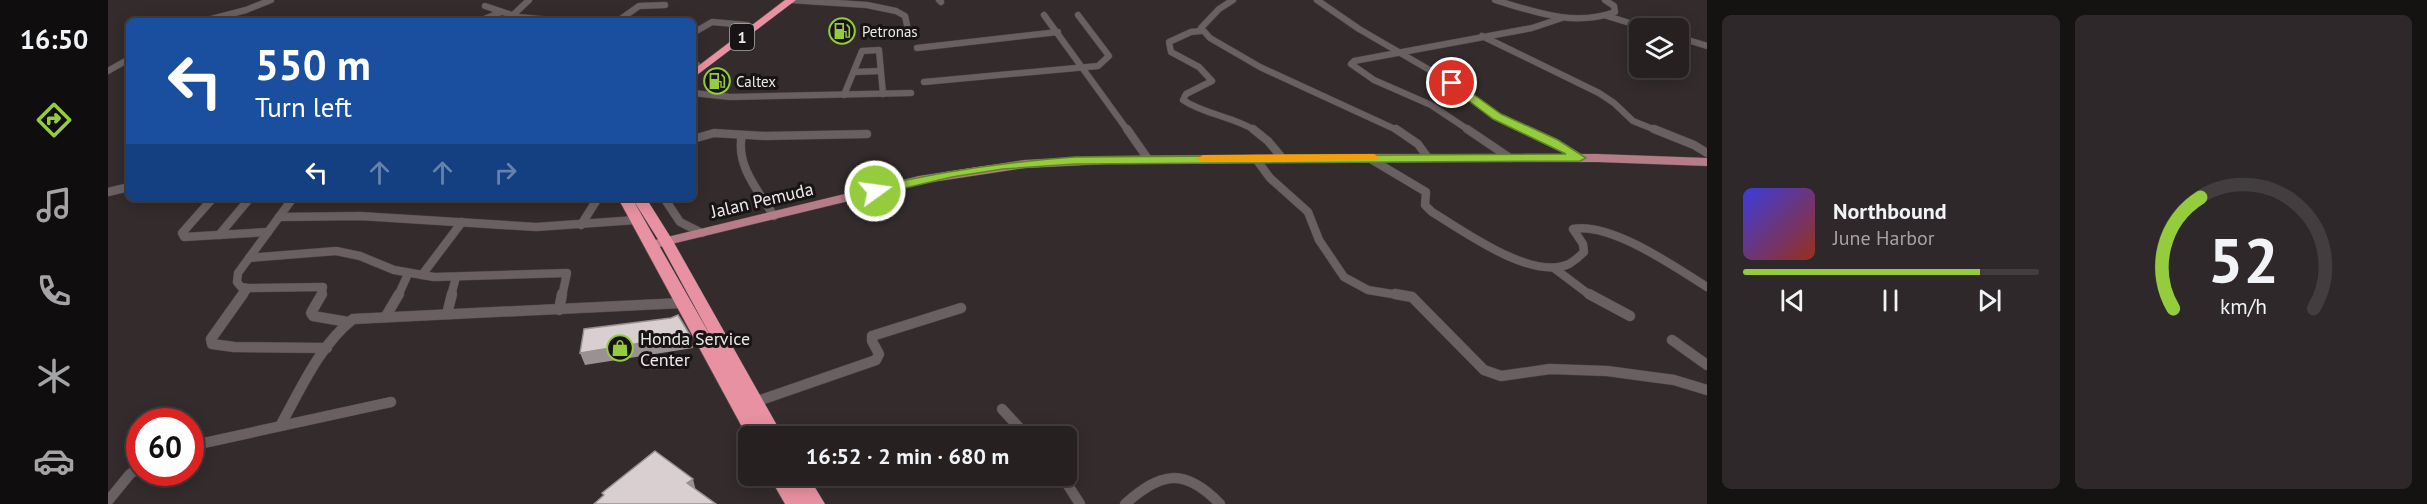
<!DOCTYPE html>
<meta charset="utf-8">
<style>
body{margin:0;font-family:"PT Sans",sans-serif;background:#2e282a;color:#f1f3f6;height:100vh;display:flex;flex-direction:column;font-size:22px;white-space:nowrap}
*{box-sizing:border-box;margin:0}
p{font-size:20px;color:#a4a3a5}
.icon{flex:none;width:33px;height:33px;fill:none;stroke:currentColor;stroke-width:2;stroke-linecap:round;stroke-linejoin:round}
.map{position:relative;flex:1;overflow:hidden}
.side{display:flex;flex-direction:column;gap:15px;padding:15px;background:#151212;width:720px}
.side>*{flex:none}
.hud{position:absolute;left:18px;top:18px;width:570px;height:183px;border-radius:9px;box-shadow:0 3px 15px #0003,0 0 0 2px #423e3f;background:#1a4fa0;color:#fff;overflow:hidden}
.fabs{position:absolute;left:1521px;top:18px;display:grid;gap:12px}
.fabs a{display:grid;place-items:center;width:60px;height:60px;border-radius:9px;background:#262021;box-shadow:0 3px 15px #0003,0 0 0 2px #423e3f;font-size:30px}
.speed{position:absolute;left:18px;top:408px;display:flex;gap:12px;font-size:30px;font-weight:700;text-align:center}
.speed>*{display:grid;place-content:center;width:78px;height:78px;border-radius:50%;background:#262021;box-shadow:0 3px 15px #0003,0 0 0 2px #423e3f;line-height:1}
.speed .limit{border:9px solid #d22;background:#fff;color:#111}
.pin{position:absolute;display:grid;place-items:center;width:51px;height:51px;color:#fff;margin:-26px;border:3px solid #fff;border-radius:50%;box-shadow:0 2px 6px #0007}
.me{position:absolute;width:66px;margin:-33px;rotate:76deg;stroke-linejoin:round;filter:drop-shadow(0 0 4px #0008)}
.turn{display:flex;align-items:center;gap:21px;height:126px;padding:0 30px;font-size:27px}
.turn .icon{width:78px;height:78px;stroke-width:2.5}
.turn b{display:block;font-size:42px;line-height:51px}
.lanes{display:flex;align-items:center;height:57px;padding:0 30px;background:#0003;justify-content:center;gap:30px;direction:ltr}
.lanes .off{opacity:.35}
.side .tile{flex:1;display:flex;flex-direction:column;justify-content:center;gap:9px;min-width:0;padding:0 21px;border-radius:9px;background:#2e282a}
.side .dial{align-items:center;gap:0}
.dial svg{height:156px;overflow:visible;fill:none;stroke:#423e3f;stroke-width:7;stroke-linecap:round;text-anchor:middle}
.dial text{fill:#f1f3f6;stroke:none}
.song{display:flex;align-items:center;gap:18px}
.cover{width:72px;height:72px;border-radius:9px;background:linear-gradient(135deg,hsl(240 70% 55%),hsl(10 70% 35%))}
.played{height:6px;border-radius:3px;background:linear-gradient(90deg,#94cc3d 80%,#423e3f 80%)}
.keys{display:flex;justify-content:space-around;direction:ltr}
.side .tiles{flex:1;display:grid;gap:15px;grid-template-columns:repeat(2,1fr)}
.trip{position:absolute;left:630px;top:426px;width:339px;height:60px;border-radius:9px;background:#262021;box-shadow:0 3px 15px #0003,0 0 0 2px #423e3f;font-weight:700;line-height:60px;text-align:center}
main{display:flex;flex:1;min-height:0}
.dock{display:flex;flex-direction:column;width:108px;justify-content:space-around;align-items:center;background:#0f0d0d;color:#a4a3a5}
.dock .icon{width:42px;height:42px}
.dock .current{color:#94cc3d}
.dock b{font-size:27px;color:#f1f3f6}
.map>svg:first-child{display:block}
</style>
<main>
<nav class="dock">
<b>16:50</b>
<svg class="icon current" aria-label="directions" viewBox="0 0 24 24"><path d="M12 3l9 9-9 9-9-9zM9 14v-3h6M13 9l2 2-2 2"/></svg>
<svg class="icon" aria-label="music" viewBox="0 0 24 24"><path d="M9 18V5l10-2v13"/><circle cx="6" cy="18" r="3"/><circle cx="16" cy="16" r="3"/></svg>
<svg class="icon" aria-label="phone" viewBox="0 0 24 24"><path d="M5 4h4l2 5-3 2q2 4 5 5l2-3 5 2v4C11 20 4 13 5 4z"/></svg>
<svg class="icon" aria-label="climate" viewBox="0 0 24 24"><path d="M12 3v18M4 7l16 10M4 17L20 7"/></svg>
<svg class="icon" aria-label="car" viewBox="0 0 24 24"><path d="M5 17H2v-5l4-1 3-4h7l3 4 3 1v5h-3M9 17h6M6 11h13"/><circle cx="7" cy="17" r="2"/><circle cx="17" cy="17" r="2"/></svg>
</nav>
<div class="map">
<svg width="1599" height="504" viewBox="0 0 1599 504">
<rect width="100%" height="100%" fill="#332b2c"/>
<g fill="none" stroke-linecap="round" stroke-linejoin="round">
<g stroke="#4e4648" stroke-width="7">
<g id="street-far2">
<path d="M 682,0 L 759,5 L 788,11 L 797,16 L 799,25"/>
<path d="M 831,0 L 833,2"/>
<path d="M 1125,0 L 1111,9 L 1093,28 L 1102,38 L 1152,67 L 1291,131"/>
<path d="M 1209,0 L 1251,29 L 1344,83 L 1389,116 L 1422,131"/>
<path d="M 1387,0 C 1427,12 1466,27 1507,12 L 1506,6 L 1497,0"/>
<path d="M 377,6 L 410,17 L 453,21"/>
<path d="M 936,15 L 1020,131"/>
<path d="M 404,16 L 421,0"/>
<path d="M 1499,16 L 1538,28"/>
<path d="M 96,21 L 138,10 L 163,0"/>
<path d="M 372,21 L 393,12"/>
<path d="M 510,21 L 531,6 L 557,5"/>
<path d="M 1093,31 L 1083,32 L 1061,42 L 1063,52 L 1091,67 L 1104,81 L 1078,94 L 1075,100 C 1097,115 1125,116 1148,131"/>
<path d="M 585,33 L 604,22 L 639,25"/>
<path d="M 1374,36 L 1491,93 L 1506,103 L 1525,121 L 1550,131"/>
<path d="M 1570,37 L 1599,46"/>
<path d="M 809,48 L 950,32"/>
<path d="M 585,64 L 589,65"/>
<path d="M 0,71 L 21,59"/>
<path d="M 746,72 L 772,71"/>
<path d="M 816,82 L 990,66 L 1001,56 L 970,15"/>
<path d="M 585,93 L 622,97 L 803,93"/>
<path d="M 736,95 L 754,51 L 771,50 L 775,94"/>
<path d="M 1362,131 L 1323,105 L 1266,80 L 1243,64 L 1246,61 L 1424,28 L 1454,18"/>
</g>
</g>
<g stroke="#4e4648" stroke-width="9">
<g id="street-far1">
<path d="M 1019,129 L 1040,159"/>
<path d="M 1145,129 L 1160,141 L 1175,159"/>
<path d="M 1288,129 L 1310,144 L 1320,158"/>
<path d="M 1359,129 L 1402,158"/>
<path d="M 1418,129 L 1446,142 L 1472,158"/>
<path d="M 1546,129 L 1586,145 L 1599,153"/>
<path d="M 634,135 C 627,165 651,192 666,216"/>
<path d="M 585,139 L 606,133 L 657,136 L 759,134"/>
<path d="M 1261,158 L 1318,192 L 1317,205 L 1324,212 C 1356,231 1423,281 1461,264 C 1466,261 1472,256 1476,252 L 1475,244 L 1465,229 C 1503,222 1567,267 1599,287"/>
<path d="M 1148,159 L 1162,178 L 1200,212 L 1211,240 L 1236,277 L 1260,290 L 1296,296"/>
<path d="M 0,192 L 21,187"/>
<path d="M 105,198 L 74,233 L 76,237 L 160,232"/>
<path d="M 556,198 L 572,222 L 594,233"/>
<path d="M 171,217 L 252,216 L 428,227 L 528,220"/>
<path d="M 473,225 L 490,198"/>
<path d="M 111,235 L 142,198"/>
<path d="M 141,258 L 228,251 L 252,256 L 286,270 L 326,277 L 459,273 L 454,296"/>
<path d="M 1446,268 L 1483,296"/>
<path d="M 314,275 L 354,222"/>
<path d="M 140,288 L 215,287 L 213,296"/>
<path d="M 134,296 L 140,288 L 133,287 L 129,282 L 130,273 L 185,198"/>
<path d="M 290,296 L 300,274"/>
<path d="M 343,296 L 348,277"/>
</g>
</g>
<g stroke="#4e4648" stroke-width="11">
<g id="street">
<path d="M 135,294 L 103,339 L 104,344 L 126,347 L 219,348"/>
<path d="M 214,294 L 203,313 L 205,316 L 240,322"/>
<path d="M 1287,294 L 1304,297 L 1376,370 L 1393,376 L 1442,369 L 1499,371 L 1566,380 L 1599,390"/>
<path d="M 1481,294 L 1522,316"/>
<path d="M 451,310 L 454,294"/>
<path d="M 339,314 L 344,294"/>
<path d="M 278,316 L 291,294"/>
<path d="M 1564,340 L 1599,365"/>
<path d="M 647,402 L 768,360 L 771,354 L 764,341 L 764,336 L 853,308"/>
<path d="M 894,409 L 919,436"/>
<path d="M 172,426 C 193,389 211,346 245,319 L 574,303"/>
<path d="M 82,446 L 283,402"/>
<path d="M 954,476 L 972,504"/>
<path d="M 0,501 L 22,474 L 32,467"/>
<path d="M 1017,504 C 1053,472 1076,467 1112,504"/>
</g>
</g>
<g stroke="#4e4648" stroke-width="1">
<path id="primary" d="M 1261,154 L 1489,154 L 1599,158 L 1599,166 L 1489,162 L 1261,162 L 997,164 L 917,168 L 811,184 L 543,249 L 536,245 L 543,241 L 811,176 L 917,160 L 997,156 Z"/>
</g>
<g stroke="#4e4648" stroke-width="1">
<g id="highway">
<path d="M 677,0 L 688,0 L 585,78 L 585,70 Z"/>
<path d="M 510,198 L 524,198 L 606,342 L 551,241 L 524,198 L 538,198 L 565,241 L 675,436 L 640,438 Z"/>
<path d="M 661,476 L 700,476 L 717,504 L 677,504 Z"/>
</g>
</g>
<use href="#street-far2" stroke="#6a6062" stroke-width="6"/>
<use href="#street-far1" stroke="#6a6062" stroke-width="8"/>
<use href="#street" stroke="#6a6062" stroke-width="10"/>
<use href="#primary" fill="#b67d88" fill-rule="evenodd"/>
<use href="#highway" fill="#e891a2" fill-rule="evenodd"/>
</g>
<g fill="#999192">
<path d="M 582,335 L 585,348 L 477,365 L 472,353 Z"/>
<path d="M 585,479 L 589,495 L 579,483 Z"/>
</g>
<g fill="#dacfd0" stroke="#999192" stroke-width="1.5">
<path d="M 570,315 L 582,335 L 472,353 L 476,329 L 563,318 Z"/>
<path d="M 547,451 L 585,479 L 579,483 L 608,504 L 486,504 L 496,495 L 494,493 Z"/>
</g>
<path fill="#94cc3d" stroke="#608528" stroke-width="1.5" d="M 1344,79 L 1393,114 L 1450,140 L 1478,158 L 1472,161 L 967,164 L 895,169 L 844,177 L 767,195 L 761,191 L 763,188 C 832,171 896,162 967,157 L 1458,154 L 1385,119 L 1340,85 L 1340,80 Z"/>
<path fill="#f59e0b" d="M 1266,154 L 1272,158 L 1271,160 L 1095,162 L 1089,159 L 1095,155 Z"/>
<defs>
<g id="fuel-ring" transform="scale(1.35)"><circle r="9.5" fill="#181415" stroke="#94cc3d" stroke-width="1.5"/><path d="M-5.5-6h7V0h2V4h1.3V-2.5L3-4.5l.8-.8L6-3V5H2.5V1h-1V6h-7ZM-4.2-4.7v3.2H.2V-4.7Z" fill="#94cc3d"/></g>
<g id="shop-ring" transform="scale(1.35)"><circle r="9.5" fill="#181415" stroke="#94cc3d" stroke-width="1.5"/><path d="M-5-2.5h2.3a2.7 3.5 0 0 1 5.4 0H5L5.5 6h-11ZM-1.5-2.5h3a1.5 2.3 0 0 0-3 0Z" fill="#94cc3d"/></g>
</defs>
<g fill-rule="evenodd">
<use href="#fuel-ring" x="734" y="31"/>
<use href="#fuel-ring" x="609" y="81"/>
<use href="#shop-ring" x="512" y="348"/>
</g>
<g text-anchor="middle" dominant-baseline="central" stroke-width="6" stroke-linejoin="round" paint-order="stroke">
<g font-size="15" fill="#eee9e9" stroke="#181415" text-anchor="start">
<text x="754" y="31">Petronas</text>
<text x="628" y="81">Caltex</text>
</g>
<rect fill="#181415" stroke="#aea9a9" stroke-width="1.5" x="622" y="24" width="24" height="26" rx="4.5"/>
<g font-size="16" font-weight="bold" fill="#eee9e9">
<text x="634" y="37">1</text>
</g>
<g font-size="18" fill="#eee9e9" stroke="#181415">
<text transform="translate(654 200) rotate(-13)">Jalan Pemuda</text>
</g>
<g font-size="18" fill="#eee9e9" stroke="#181415" text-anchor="start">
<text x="532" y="338">Honda Service<tspan x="532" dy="21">Center</tspan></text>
</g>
</g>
</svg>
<div class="fabs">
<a><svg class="icon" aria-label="layers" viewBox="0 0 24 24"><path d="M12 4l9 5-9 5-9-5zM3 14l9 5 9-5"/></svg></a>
</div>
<div class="speed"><div class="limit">60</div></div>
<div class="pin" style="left:1344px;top:83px;background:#d93025"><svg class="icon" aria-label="arrive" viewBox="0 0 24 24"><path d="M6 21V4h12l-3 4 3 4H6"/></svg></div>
<svg class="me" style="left:767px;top:191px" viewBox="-20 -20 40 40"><circle r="17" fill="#94cc3d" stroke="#fff" stroke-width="3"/><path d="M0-11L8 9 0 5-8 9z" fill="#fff"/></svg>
<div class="trip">16:52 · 2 min · 680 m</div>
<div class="hud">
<div class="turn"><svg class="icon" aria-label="left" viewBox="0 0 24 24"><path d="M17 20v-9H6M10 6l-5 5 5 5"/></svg><div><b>550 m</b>Turn left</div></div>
<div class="lanes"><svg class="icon" aria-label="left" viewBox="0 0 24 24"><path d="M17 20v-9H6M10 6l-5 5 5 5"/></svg><svg class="icon off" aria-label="ahead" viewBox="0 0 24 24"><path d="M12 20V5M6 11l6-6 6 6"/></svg><svg class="icon off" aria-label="ahead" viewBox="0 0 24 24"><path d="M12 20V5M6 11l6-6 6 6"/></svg><svg class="icon off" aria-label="right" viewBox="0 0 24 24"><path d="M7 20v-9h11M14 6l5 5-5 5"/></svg></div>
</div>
</div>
<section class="side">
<div class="tiles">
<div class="tile">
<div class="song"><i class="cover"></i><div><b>Northbound</b><p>June Harbor</p></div></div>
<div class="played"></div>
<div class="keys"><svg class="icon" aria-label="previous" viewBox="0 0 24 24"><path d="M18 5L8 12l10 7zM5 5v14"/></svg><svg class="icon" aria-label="pause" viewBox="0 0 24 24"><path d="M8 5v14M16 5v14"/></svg><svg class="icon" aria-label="next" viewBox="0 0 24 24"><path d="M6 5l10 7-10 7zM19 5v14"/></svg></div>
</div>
<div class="tile dial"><svg viewBox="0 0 100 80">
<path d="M14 69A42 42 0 1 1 86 69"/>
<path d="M14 69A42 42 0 0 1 28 12" stroke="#94cc3d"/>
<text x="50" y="56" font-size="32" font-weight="700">52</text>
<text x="50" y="72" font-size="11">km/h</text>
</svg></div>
</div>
</section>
</main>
